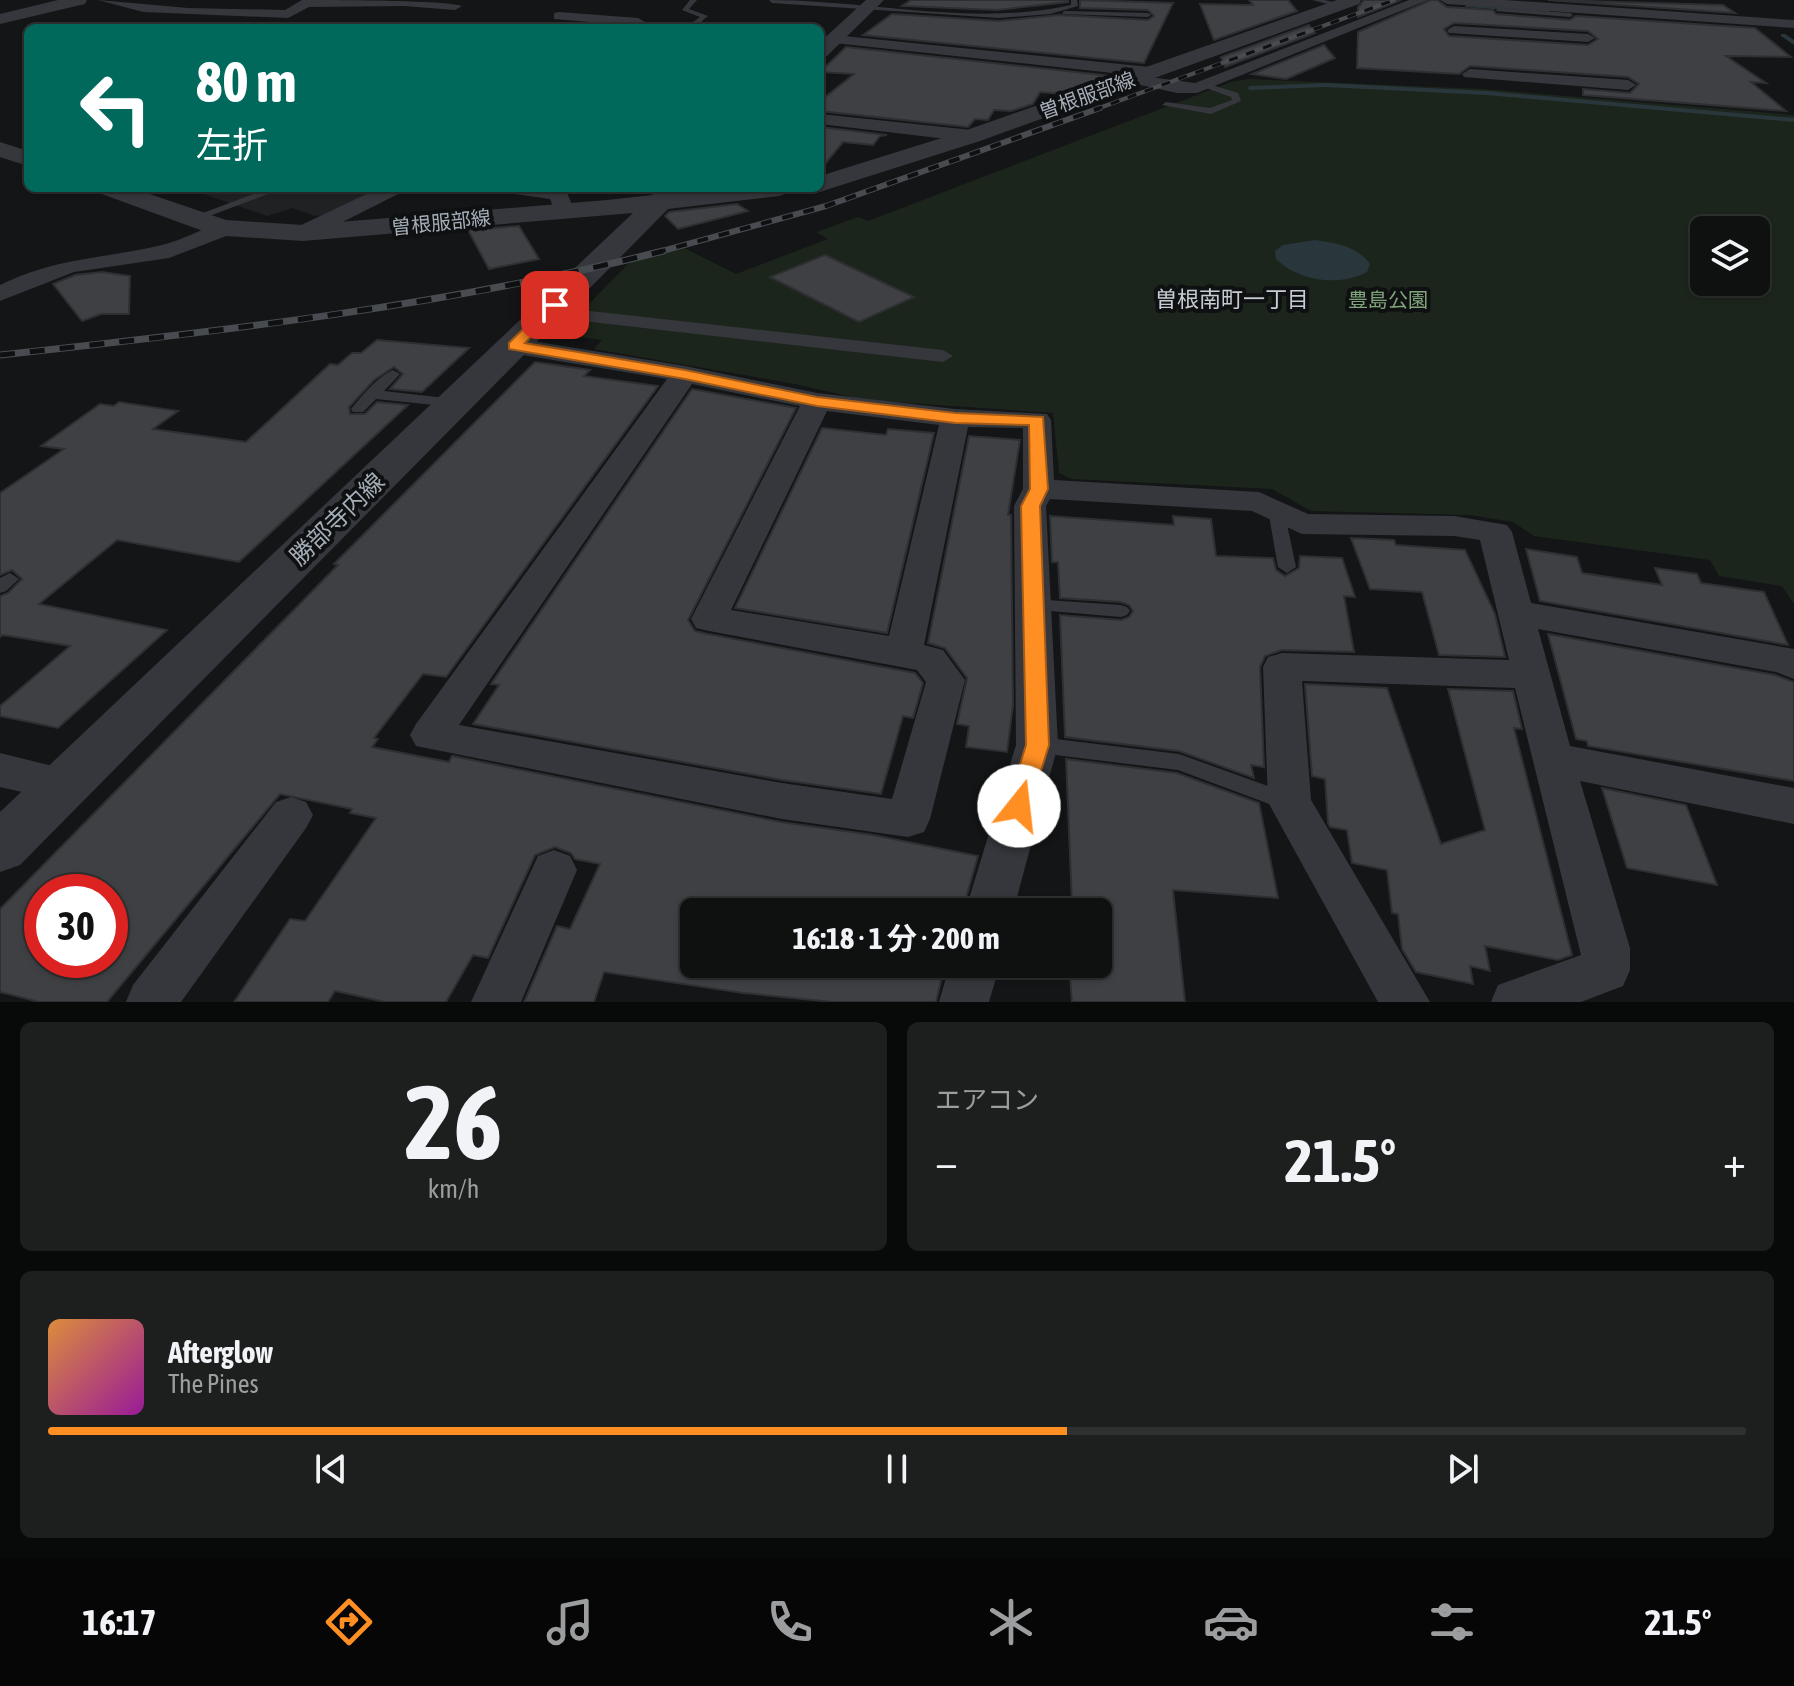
<!DOCTYPE html>
<html lang="ja">
<meta charset="utf-8">
<style>
body{margin:0;font-family:"Asap Condensed","Noto Sans JP",sans-serif;background:#1d1e1e;color:#f1f3f6;height:100vh;display:flex;flex-direction:column;font-size:30px;white-space:nowrap}
*{box-sizing:border-box;margin:0}
p{font-size:26px;color:#9b9d9f}
.icon{flex:none;width:44px;height:44px;fill:none;stroke:currentColor;stroke-width:2;stroke-linecap:round;stroke-linejoin:round}
.map{position:relative;height:1002px;overflow:hidden}
.sheet{display:flex;flex-direction:column;gap:20px;padding:20px;background:#080909;flex:1}
.sheet>*{flex:none}
.guide{position:absolute;left:24px;top:24px;width:800px;height:168px;border-radius:12px;box-shadow:0 2px 6px #0004,0 0 0 2px #2f3030;background:#00695c;color:#fff;overflow:hidden}
.controls{position:absolute;left:1690px;top:216px;display:grid;gap:16px}
.controls a{display:grid;place-items:center;width:80px;height:80px;border-radius:12px;background:#0f1010;box-shadow:0 2px 6px #0004,0 0 0 2px #2f3030;font-size:40px}
.speed{position:absolute;left:24px;top:874px;display:flex;gap:16px;font-size:40px;font-weight:700;text-align:center}
.speed>*{display:grid;place-content:center;width:104px;height:104px;border-radius:50%;background:#0f1010;box-shadow:0 2px 6px #0004,0 0 0 2px #2f3030;line-height:1}
.speed .limit{border:12px solid #d22;background:#fff;color:#111}
.pin{position:absolute;display:grid;place-items:center;width:68px;height:68px;color:#fff;margin:-34px;border-radius:16px;box-shadow:0 4px 12px #0006}
.me{position:absolute;width:88px;margin:-44px;rotate:16deg;stroke-linejoin:round;filter:drop-shadow(0 0 6px #0008)}
.turn{display:flex;align-items:center;gap:28px;height:168px;padding:0 40px;font-size:36px}
.turn .icon{width:104px;height:104px;stroke-width:2.5}
.turn b{display:block;font-size:56px;line-height:68px}
.big{font-size:60px;font-weight:700;line-height:1.1}
.sheet .widget{flex:1;display:flex;flex-direction:column;justify-content:center;gap:12px;min-width:0;padding:0 28px;border-radius:12px;background:#1d1e1e}
.sheet .dial{align-items:center;gap:0}
.dial b{font-size:104px;line-height:1}
.song{display:flex;align-items:center;gap:24px}
.cover{width:96px;height:96px;border-radius:12px;background:linear-gradient(135deg,hsl(30 70% 55%),hsl(300 70% 35%))}
.played{height:8px;border-radius:4px;background:linear-gradient(90deg,#ff8e23 60%,#2f3030 60%)}
.keys{display:flex;justify-content:space-around;direction:ltr}
.heat{display:flex;justify-content:space-between;align-items:center;font-size:44px;direction:ltr}
.sheet .tiles{flex:1;display:grid;gap:20px;grid-template-columns:1fr 1fr}
.widget:last-child{grid-column:span 2}
.trip{position:absolute;left:680px;top:898px;width:432px;height:80px;border-radius:12px;background:#0f1010;box-shadow:0 2px 6px #0004,0 0 0 2px #2f3030;font-weight:700;line-height:80px;text-align:center}
.tab-bar{display:flex;height:128px;justify-content:space-around;align-items:center;background:#060606;color:#9b9d9f}
.tab-bar .icon{width:56px;height:56px}
.tab-bar .on{color:#ff8e23}
.tab-bar b{font-size:36px;color:#f1f3f6}
.map>svg:first-child{display:block}
</style>
<div class="map">
<svg width="1794" height="1002" viewBox="0 0 1794 1002">
<rect width="100%" height="100%" fill="#141516"/>
<path fill="#202123" d="M 187,188 L 386,188 L 328,215 L 315,216 L 292,208 L 267,216 Z"/>
<path fill="#1c251c" fill-rule="evenodd" d="M 1249,79 L 1483,89 L 1794,115 L 1794,604 L 1782,586 L 1719,576 L 1710,560 L 1534,536 L 1513,522 L 1470,515 L 1311,511 L 1272,489 L 1072,479 L 1059,473 L 1053,413 L 865,400 L 795,384 L 594,349 L 602,340 L 571,336 L 583,325 L 570,323 L 633,259 L 682,247 L 736,274 L 828,239 L 816,232 L 858,217 L 868,221 L 1231,82 ZM 1704,230 L 1756,230 L 1756,282 L 1704,282 Z"/>
<path fill="#29363b" d="M 1315,240 C 1336,243 1357,246 1370,264 L 1367,272 C 1339,287 1298,281 1276,259 L 1275,251 L 1283,245 Z"/>
<g fill="none" stroke-linecap="round" stroke-linejoin="round">
<g fill="#29363b" fill-rule="evenodd">
<path d="M 1467,4 L 1547,9 L 1550,11 L 1547,13 L 1465,7 Z"/>
<path d="M 1781,34 L 1785,34 L 1794,40 L 1794,45 L 1781,36 Z"/>
<path d="M 1326,83 L 1487,91 L 1794,118 L 1794,122 L 1487,95 L 1326,87 L 1250,90 L 1247,88 L 1250,86 Z"/>
</g>
</g>
<g fill="#3e4044" stroke="#2e2f32" stroke-width="2" fill-rule="evenodd">
<path d="M 911,0 L 1068,0 L 1068,2 L 997,10 L 902,6 Z"/>
<path d="M 1080,0 L 1173,3 L 1144,63 L 863,35 L 892,14 L 999,21 L 1059,15 L 1148,20 L 1154,16 L 1148,10 L 1080,8 Z"/>
<path d="M 1249,0 L 1288,0 L 1297,11 L 1214,40 L 1200,4 L 1253,5 Z"/>
<path d="M 1364,0 L 1401,0 L 1358,17 L 1358,7 Z"/>
<path d="M 1431,0 L 1437,0 L 1447,7 L 1493,10 L 1496,14 L 1570,20 L 1576,16 L 1755,28 L 1791,57 L 1726,56 L 1766,83 L 1751,82 L 1786,111 L 1583,95 L 1583,89 L 1630,93 L 1639,84 L 1628,77 L 1470,66 L 1459,74 L 1357,68 L 1358,32 ZM 1454,23 L 1588,31 L 1598,39 L 1588,45 L 1449,36 L 1444,29 Z"/>
<path d="M 1548,0 L 1723,5 L 1735,13 Z"/>
<path d="M 1309,25 L 1315,33 L 1225,67 L 1221,57 Z"/>
<path d="M 1324,45 L 1335,58 L 1286,79 L 1252,74 Z"/>
<path d="M 846,47 L 1112,76 L 1061,94 L 1040,92 L 1033,104 L 1011,111 L 994,110 L 988,120 L 975,119 L 968,127 L 820,111 L 820,101 L 854,74 L 820,72 Z"/>
<path d="M 820,127 L 887,135 L 880,136 L 873,145 L 843,142 L 820,170 Z"/>
<path d="M 737,204 L 748,211 L 678,229 L 665,216 L 669,212 Z"/>
<path d="M 519,226 L 539,259 L 489,269 L 468,230 Z"/>
<path d="M 825,255 L 914,297 L 859,322 L 770,277 Z"/>
<path d="M 102,272 L 130,276 L 129,314 L 101,314 L 82,321 L 53,284 L 75,275 Z"/>
<path d="M 377,340 L 469,348 L 422,392 L 390,389 L 403,374 L 394,367 L 374,380 L 349,407 L 350,414 L 365,414 L 377,402 L 408,405 L 239,562 L 117,540 L 39,604 L 167,630 L 58,728 L 0,716 L 0,706 L 70,646 L 3,635 L 0,637 L 0,596 L 8,593 L 22,579 L 12,570 L 0,575 L 0,493 L 64,449 L 41,446 L 100,404 L 114,406 L 119,402 L 178,411 L 153,429 L 246,442 L 330,364 L 338,365 L 352,353 L 361,353 Z"/>
<path d="M 535,362 L 590,370 L 584,376 L 658,386 L 446,677 L 423,674 L 374,738 L 378,739 L 372,747 L 449,762 L 452,756 L 781,822 L 873,835 L 978,856 L 962,912 L 694,912 L 694,964 L 945,964 L 936,1002 L 833,1002 L 743,993 L 604,972 L 594,1002 L 524,1002 L 557,926 L 570,929 L 600,864 L 575,859 L 571,853 L 555,847 L 535,855 L 488,958 L 473,955 L 446,1002 L 385,1002 L 335,991 L 328,1002 L 234,1002 L 290,919 L 305,921 L 376,818 L 350,813 L 352,809 L 280,794 L 107,1002 L 39,1002 L 0,992 L 0,909 L 338,565 L 334,564 ZM 42,892 L 110,892 L 110,960 L 42,960 Z"/>
<path d="M 692,389 L 796,408 L 688,620 L 695,631 L 708,634 L 915,673 L 923,683 L 913,718 L 903,716 L 881,794 L 782,780 L 473,724 L 499,685 L 491,684 Z"/>
<path d="M 822,428 L 886,435 L 888,429 L 934,433 L 887,633 L 735,608 Z"/>
<path d="M 969,436 L 1020,440 L 1008,515 L 1011,515 L 1013,705 L 1007,752 L 966,747 L 969,726 L 957,724 L 967,678 L 945,648 L 928,643 Z"/>
<path d="M 1050,516 L 1174,525 L 1173,516 L 1211,519 L 1216,556 L 1273,558 L 1276,570 L 1285,576 L 1299,568 L 1300,556 L 1342,558 L 1355,597 L 1344,596 L 1354,652 L 1282,650 L 1265,656 L 1260,667 L 1264,767 L 1251,765 L 1254,778 L 1179,751 L 1065,737 L 1060,615 L 1121,620 L 1129,617 L 1133,611 L 1129,605 L 1121,602 L 1060,598 L 1058,562 L 1052,562 Z"/>
<path d="M 1351,538 L 1394,540 L 1396,545 L 1465,550 L 1495,614 L 1505,657 L 1439,655 L 1422,592 L 1370,589 Z"/>
<path d="M 1526,549 L 1577,557 L 1582,573 L 1662,585 L 1655,568 L 1697,574 L 1701,583 L 1764,592 L 1788,645 L 1540,601 Z"/>
<path d="M 1548,634 L 1775,675 L 1794,682 L 1794,781 L 1588,746 L 1587,741 L 1576,739 Z"/>
<path d="M 1305,684 L 1387,688 L 1441,844 L 1485,830 L 1448,689 L 1513,691 L 1522,729 L 1514,728 L 1572,955 L 1558,960 L 1485,946 L 1490,971 L 1470,966 L 1473,984 L 1416,972 L 1402,949 L 1398,914 L 1392,913 L 1387,870 L 1352,863 L 1347,830 L 1330,827 L 1328,823 L 1325,779 L 1312,776 Z"/>
<path d="M 1066,759 L 1177,773 L 1259,803 L 1278,898 L 1173,890 L 1185,1002 L 1072,1002 L 1069,964 L 1098,964 L 1098,912 L 1069,912 L 1069,904 L 1072,904 Z"/>
<path d="M 1602,788 L 1686,805 L 1717,885 L 1627,868 Z"/>
</g>
<g fill="none" stroke-linecap="round" stroke-linejoin="round">
<g fill="#35373c" fill-rule="evenodd">
<path d="M 690,0 L 697,0 L 689,9 L 708,16 L 694,28 L 685,28 L 700,17 L 682,10 Z"/>
<path d="M 769,0 C 868,0 974,27 1071,5 L 1071,0 L 1077,0 L 1078,6 L 1050,14 L 999,18 L 772,3 Z"/>
<path d="M 1312,0 L 1325,0 L 1343,5 L 1340,7 Z"/>
<path d="M 1498,8 L 1570,13 L 1573,15 L 1570,17 L 1496,11 Z"/>
<path d="M 1064,11 L 1148,13 L 1151,15 L 1148,17 L 1062,14 Z"/>
<path d="M 1206,83 L 1238,93 L 1241,101 L 1211,114 L 1162,105 L 1166,102 L 1210,108 L 1232,100 L 1231,97 L 1203,87 Z"/>
<path d="M 269,188 L 284,188 L 196,221 L 187,219 Z"/>
<path d="M 393,370 L 400,374 L 384,391 L 454,399 L 461,403 L 454,407 L 376,399 L 363,412 L 353,412 L 351,409 C 362,396 377,377 393,370 Z"/>
<path d="M 1276,505 L 1284,510 L 1296,567 L 1287,573 L 1278,567 L 1268,510 Z"/>
<path d="M 10,573 L 19,579 L 6,591 L 0,593 L 0,578 Z"/>
<path d="M 1032,599 L 1121,605 L 1127,607 L 1130,611 L 1127,615 L 1121,617 L 1026,609 L 1023,605 L 1026,601 Z"/>
<path d="M 1039,737 L 1179,754 L 1296,796 L 1299,802 L 1296,808 L 1288,811 L 1178,770 L 1039,753 L 1032,751 L 1029,745 L 1032,739 Z"/>
</g>
<path fill="#35373c" fill-rule="evenodd" d="M 572,309 L 943,350 L 953,356 L 943,362 L 565,319 L 563,315 L 565,311 Z"/>
<g fill="#35373c" fill-rule="evenodd">
<path d="M 98,0 L 188,8 L 285,10 L 302,0 C 330,0 445,0 462,6 L 455,10 L 404,6 L 309,7 L 288,18 L 143,12 Z"/>
<path d="M 1409,0 L 1428,0 L 1197,93 L 1177,93 L 1127,82 L 1125,79 L 1131,75 L 834,43 L 827,39 L 834,35 L 1150,67 L 1158,72 L 1156,75 L 1142,76 L 1195,83 Z"/>
<path d="M 1440,0 L 1505,0 L 1794,20 L 1794,28 L 1447,4 Z"/>
<path d="M 559,12 L 638,18 L 645,22 L 638,26 L 554,19 L 554,13 Z"/>
<path d="M 1454,26 L 1588,34 L 1595,38 L 1588,42 L 1449,33 L 1447,30 Z"/>
<path d="M 1470,69 L 1628,80 L 1636,85 L 1628,90 L 1464,77 L 1462,74 Z"/>
<path d="M 820,114 L 972,130 L 981,136 L 972,142 L 820,124 Z"/>
<path d="M 379,188 L 405,188 L 402,192 L 311,238 L 295,238 L 292,233 L 295,228 Z"/>
<path d="M 505,188 L 566,190 L 574,210 L 570,214 L 556,214 L 550,199 L 515,194 Z"/>
<path d="M 226,221 L 237,228 L 234,233 L 169,258 L 74,272 L 0,301 L 0,285 C 57,257 103,259 162,245 C 184,240 204,227 226,221 Z"/>
<path d="M 514,338 L 685,366 L 817,393 L 955,409 L 1047,414 L 1051,420 L 1054,480 L 1259,492 L 1308,514 L 1454,516 L 1507,525 L 1512,532 L 1531,603 L 1794,649 L 1794,679 L 1776,672 L 1538,629 L 1570,746 L 1794,788 L 1794,824 L 1580,781 L 1630,948 L 1630,970 L 1623,986 L 1581,1002 L 1491,1002 L 1498,985 L 1581,955 L 1515,688 L 1302,681 L 1311,800 L 1430,1002 L 1378,1002 L 1268,802 L 1263,667 L 1268,657 L 1282,653 L 1509,660 L 1480,540 L 1454,536 L 1302,534 L 1252,511 L 1050,499 L 1046,506 L 1058,745 L 1013,912 L 965,912 L 1016,745 L 1014,506 L 1023,489 L 1023,428 L 968,427 L 924,645 L 943,650 L 965,680 L 930,819 L 924,832 L 908,837 L 782,819 L 416,746 L 410,735 L 416,724 L 667,379 L 505,352 L 501,346 L 505,340 ZM 692,384 L 800,406 L 691,619 L 696,628 L 709,631 L 917,670 L 926,682 L 892,799 L 782,783 L 459,725 ZM 827,411 L 939,425 L 889,636 L 731,610 Z"/>
<path d="M 0,753 L 81,773 L 87,785 L 81,797 L 66,802 L 0,787 Z"/>
<path d="M 291,797 L 306,802 L 313,815 L 306,828 L 181,1002 L 126,1002 L 133,985 L 276,802 Z"/>
<path d="M 554,850 L 570,856 L 577,870 L 521,1002 L 471,1002 L 538,856 Z"/>
<path d="M 950,964 L 1000,964 L 989,1002 L 939,1002 Z"/>
</g>
<g fill="#35373c" fill-rule="evenodd">
<path d="M 58,0 L 87,0 L 85,4 L 0,24 L 0,14 Z"/>
<path d="M 866,0 L 884,0 L 827,56 L 820,58 L 820,42 Z"/>
<path d="M 1337,0 L 1361,0 L 1359,4 L 980,141 L 829,189 L 820,192 L 810,188 L 820,188 L 820,176 L 964,131 Z"/>
<path d="M 0,142 L 28,151 L 28,166 L 0,157 Z"/>
<path d="M 95,188 L 132,188 L 226,220 L 303,225 L 607,200 L 652,195 L 659,188 L 687,188 L 684,191 L 792,188 L 788,193 L 779,196 L 668,209 L 20,865 L 0,872 L 0,812 L 633,213 L 303,241 L 226,236 L 203,231 L 99,193 Z"/>
</g>
<g stroke="#484c51" stroke-width="4">
<path id="rail-far2" d="M 1094,110 L 1394,0"/>
</g>
<g stroke="#484c51" stroke-width="6">
<path id="rail-far1" d="M 655,253 L 826,206 L 1100,108"/>
</g>
<g stroke="#484c51" stroke-width="7">
<path id="rail" d="M 0,355 C 222,331 446,306 663,251"/>
</g>
<use href="#rail-far2" stroke="#0f1011" stroke-width="3" stroke-dasharray="9" stroke-linecap="butt"/>
<use href="#rail-far1" stroke="#0f1011" stroke-width="4" stroke-dasharray="11" stroke-linecap="butt"/>
<use href="#rail" stroke="#0f1011" stroke-width="5" stroke-dasharray="15" stroke-linecap="butt"/>
</g>
<path fill="#ff8e23" stroke="#a65c17" stroke-width="2" d="M 555,300 L 562,305 L 560,308 L 525,343 L 685,370 L 817,397 L 955,413 L 1043,417 L 1048,489 L 1040,506 L 1049,745 L 1028,813 L 1019,816 L 1011,813 L 1007,806 L 1026,745 L 1021,506 L 1030,489 L 1029,425 L 955,423 L 817,406 L 685,379 L 509,349 L 509,343 L 550,302 Z"/>
<g text-anchor="middle" dominant-baseline="central" stroke-width="8" stroke-linejoin="round" paint-order="stroke">
<g font-size="20" fill="#a5aeb8" stroke="#0f1011">
<text transform="translate(1087 95) rotate(-20)">曽根服部線</text>
<text transform="translate(441 222) rotate(-6)">曽根服部線</text>
</g>
<g font-size="20" fill="#7fa47a" stroke="#0f1011">
<text x="1388" y="299">豊島公園</text>
</g>
<g font-size="22" fill="#c6ccd3" stroke="#0f1011">
<text x="1232" y="299">曽根南町一丁目</text>
</g>
<g font-size="24" fill="#a5aeb8" stroke="#0f1011">
<text transform="translate(337 519) rotate(-44)">勝部寺内線</text>
</g>
</g>
</svg>
<div class="controls">
<a><svg class="icon" aria-label="layers" viewBox="0 0 24 24"><path d="M12 4l9 5-9 5-9-5zM3 14l9 5 9-5"/></svg></a>
</div>
<div class="speed"><div class="limit">30</div></div>
<div class="pin" style="left:555px;top:305px;background:#d93025"><svg class="icon" aria-label="arrive" viewBox="0 0 24 24"><path d="M6 21V4h12l-3 4 3 4H6"/></svg></div>
<svg class="me" style="left:1019px;top:806px" viewBox="-20 -20 40 40"><circle r="19" fill="#fff"/><path d="M0-13L10 11 0 6-10 11z" fill="#ff8e23"/></svg>
<div class="trip">16:18 · 1 分 · 200 m</div>
<div class="guide">
<div class="turn"><svg class="icon" aria-label="left" viewBox="0 0 24 24"><path d="M17 20v-9H6M10 6l-5 5 5 5"/></svg><div><b>80 m</b>左折</div></div>
</div>
</div>
<section class="sheet">
<div class="tiles">
<div class="widget dial"><b>26</b><p>km/h</p></div>
<div class="widget"><p>エアコン</p>
<div class="heat"><a>−</a><b class="big">21.5°</b><a>+</a></div>
</div>
<div class="widget">
<div class="song"><i class="cover"></i><div><b>Afterglow</b><p>The Pines</p></div></div>
<div class="played"></div>
<div class="keys"><svg class="icon" aria-label="previous" viewBox="0 0 24 24"><path d="M18 5L8 12l10 7zM5 5v14"/></svg><svg class="icon" aria-label="pause" viewBox="0 0 24 24"><path d="M8 5v14M16 5v14"/></svg><svg class="icon" aria-label="next" viewBox="0 0 24 24"><path d="M6 5l10 7-10 7zM19 5v14"/></svg></div>
</div>
</div>
</section>
<nav class="tab-bar">
<b>16:17</b>
<svg class="icon on" aria-label="directions" viewBox="0 0 24 24"><path d="M12 3l9 9-9 9-9-9zM9 14v-3h6M13 9l2 2-2 2"/></svg>
<svg class="icon" aria-label="music" viewBox="0 0 24 24"><path d="M9 18V5l10-2v13"/><circle cx="6" cy="18" r="3"/><circle cx="16" cy="16" r="3"/></svg>
<svg class="icon" aria-label="phone" viewBox="0 0 24 24"><path d="M5 4h4l2 5-3 2q2 4 5 5l2-3 5 2v4C11 20 4 13 5 4z"/></svg>
<svg class="icon" aria-label="climate" viewBox="0 0 24 24"><path d="M12 3v18M4 7l16 10M4 17L20 7"/></svg>
<svg class="icon" aria-label="car" viewBox="0 0 24 24"><path d="M5 17H2v-5l4-1 3-4h7l3 4 3 1v5h-3M9 17h6M6 11h13"/><circle cx="7" cy="17" r="2"/><circle cx="17" cy="17" r="2"/></svg>
<svg class="icon" aria-label="filters" viewBox="0 0 24 24"><path d="M4 7h16M4 17h16"/><circle cx="9" cy="7" r="2"/><circle cx="15" cy="17" r="2"/></svg>
<b>21.5°</b>
</nav>
